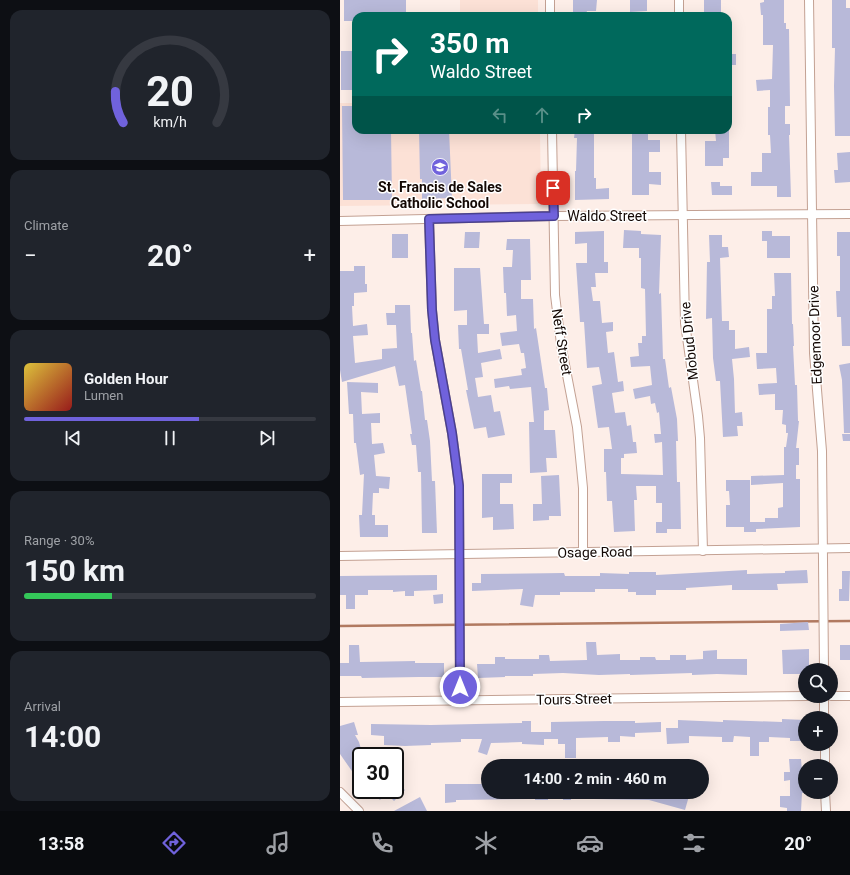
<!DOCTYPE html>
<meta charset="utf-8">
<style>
body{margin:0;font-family:Roboto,sans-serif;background:#20242c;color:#f1f3f6;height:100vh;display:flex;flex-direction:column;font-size:15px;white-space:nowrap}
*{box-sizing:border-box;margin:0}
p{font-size:13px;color:#9ea1a6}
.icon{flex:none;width:22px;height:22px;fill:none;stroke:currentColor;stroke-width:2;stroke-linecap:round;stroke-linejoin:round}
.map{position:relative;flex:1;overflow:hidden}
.drawer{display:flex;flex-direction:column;gap:10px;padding:10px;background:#0d0f14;width:340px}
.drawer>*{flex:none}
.banner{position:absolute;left:12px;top:12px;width:380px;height:122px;border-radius:12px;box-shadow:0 4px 16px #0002;background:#00695c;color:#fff;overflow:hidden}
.buttons{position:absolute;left:458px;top:663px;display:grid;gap:8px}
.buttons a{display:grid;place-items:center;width:40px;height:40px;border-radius:50%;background:#171b24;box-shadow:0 4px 16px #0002;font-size:20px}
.speed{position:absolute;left:12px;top:747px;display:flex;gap:8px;font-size:20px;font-weight:700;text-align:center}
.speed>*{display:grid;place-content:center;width:52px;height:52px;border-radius:50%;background:#171b24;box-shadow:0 4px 16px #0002;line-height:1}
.speed .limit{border:2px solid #111;border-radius:6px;background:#fff;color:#111}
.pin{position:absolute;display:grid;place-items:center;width:34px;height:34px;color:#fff;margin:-17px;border-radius:8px;box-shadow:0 2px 6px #0006}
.me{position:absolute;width:44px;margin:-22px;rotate:0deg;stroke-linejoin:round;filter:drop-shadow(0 0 3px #0008)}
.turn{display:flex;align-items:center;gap:14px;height:84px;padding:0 12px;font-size:18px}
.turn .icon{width:52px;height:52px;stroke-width:2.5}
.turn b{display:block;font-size:28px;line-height:34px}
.lanes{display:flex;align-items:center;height:38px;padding:0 12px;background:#0003;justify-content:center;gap:20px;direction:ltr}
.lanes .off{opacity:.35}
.big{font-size:30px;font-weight:700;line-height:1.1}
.drawer .tile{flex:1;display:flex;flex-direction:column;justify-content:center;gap:6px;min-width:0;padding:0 14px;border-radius:12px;background:#20242c}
.drawer .dial{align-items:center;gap:0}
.dial svg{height:104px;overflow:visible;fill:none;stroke:#363941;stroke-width:7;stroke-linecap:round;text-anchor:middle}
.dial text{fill:#f1f3f6;stroke:none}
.song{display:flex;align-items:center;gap:12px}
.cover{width:48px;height:48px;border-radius:6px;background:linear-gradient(135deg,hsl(50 70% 55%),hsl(0 70% 35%))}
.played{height:4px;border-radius:2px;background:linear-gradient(90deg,#7062dc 60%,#363941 60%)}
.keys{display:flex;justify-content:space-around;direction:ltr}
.heat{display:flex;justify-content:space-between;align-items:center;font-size:22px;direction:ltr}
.charge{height:6px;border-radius:3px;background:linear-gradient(90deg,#34c759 30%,#363941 0)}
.trip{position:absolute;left:141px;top:759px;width:228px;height:40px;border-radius:20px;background:#171b24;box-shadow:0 4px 16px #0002;font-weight:700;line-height:40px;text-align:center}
.tabs{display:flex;height:64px;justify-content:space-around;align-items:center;background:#090b0e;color:#9ea1a6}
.tabs .icon{width:28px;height:28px}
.tabs .current{color:#7062dc}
.tabs b{font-size:18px;color:#f1f3f6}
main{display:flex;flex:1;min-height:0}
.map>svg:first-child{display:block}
</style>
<main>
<section class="drawer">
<div class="tile dial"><svg viewBox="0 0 100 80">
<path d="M14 69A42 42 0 1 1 86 69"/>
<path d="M14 69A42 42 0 0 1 8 45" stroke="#7062dc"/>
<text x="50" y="56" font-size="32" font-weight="700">20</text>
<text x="50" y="72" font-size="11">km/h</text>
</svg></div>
<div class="tile"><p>Climate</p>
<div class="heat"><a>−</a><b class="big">20°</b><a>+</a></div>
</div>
<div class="tile">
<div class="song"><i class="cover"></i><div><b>Golden Hour</b><p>Lumen</p></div></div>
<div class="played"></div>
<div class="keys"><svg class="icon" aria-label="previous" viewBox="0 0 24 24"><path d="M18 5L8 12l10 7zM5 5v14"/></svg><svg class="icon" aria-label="pause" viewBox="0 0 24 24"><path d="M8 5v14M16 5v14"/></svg><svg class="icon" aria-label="next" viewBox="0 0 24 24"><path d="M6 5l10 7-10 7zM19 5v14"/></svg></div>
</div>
<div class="tile"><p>Range · 30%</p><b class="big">150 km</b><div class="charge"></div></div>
<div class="tile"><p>Arrival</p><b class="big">14:00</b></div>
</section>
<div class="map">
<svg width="510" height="811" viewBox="0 0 510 811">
<rect width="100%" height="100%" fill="#fdeee8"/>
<g fill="#fce1d6">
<rect x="120" y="0" width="78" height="16"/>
<path d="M 0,103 L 16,103 L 16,130 L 200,130 L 201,204 L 0,206 Z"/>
</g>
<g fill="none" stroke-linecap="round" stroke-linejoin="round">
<path stroke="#b17960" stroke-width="2.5" d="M 0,626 L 510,621"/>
</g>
<g fill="#b8b9d9">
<path d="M 4,0 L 66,0 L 66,16 L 16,16 L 16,21 L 4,21 Z"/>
<path d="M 233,0 L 257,0 L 256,11 L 247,11 L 246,14 L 233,13 Z"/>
<path d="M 290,0 L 307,0 L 307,11 L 290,12 Z"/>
<rect x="364" y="0" width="17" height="16"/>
<path d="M 424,0 L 444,0 L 444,23 L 446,23 L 446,29 L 449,29 L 450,106 L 445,106 L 445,124 L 450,124 L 450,135 L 449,135 L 451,197 L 437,197 L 437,186 L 411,186 L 411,172 L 422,172 L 422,153 L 431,153 L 430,135 L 428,135 L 428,107 L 430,107 L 430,90 L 417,91 L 416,80 L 432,79 L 433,45 L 423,45 L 423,15 L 421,15 L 420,3 L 424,2 Z"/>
<path d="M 492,0 L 506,0 L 506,8 L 510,8 L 510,136 L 495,136 L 494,86 L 495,48 L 492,48 Z"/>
<rect x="1" y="51" width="15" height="39"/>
<rect x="388" y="54" width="8" height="11"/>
<path d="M 2,106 L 16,106 L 16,130 L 51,130 L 52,200 L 3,200 Z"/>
<path d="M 79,130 L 109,130 L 112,198 L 82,199 L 82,179 L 80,179 Z"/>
<path d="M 235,130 L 254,130 L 254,178 L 256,178 L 256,189 L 269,188 L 269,199 L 235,200 L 235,171 L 236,171 L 237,138 L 234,138 Z"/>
<path d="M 292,130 L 308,130 L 308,140 L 320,140 L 320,152 L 309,152 L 309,172 L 321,172 L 321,185 L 309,184 L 309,195 L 292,195 Z"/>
<path d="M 375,130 L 389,130 L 389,158 L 383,158 L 383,166 L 365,166 L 365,141 L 376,141 Z"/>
<path d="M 510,152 L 510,182 L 495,183 L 494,170 L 498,170 L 497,153 Z"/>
<path d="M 371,182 L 380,182 L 380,186 L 392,186 L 392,195 L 372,195 Z"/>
<path d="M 284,230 L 301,231 L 301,234 L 321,235 L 319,294 L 321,293 L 323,359 L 325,359 L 329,388 L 331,387 L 337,419 L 338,441 L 336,441 L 337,482 L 340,482 L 341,529 L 327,529 L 327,533 L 316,533 L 316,522 L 322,522 L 322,503 L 316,503 L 316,486 L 296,486 L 297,500 L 294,500 L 295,531 L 274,532 L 272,501 L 267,501 L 266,472 L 264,472 L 264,449 L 272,449 L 269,427 L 258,428 L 252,386 L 262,384 L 259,367 L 247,368 L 244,322 L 240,322 L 236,263 L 247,263 L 247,243 L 235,244 L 235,232 L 264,231 L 264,262 L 268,262 L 268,273 L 255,273 L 256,287 L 251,287 L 253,301 L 260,301 L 262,323 L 273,322 L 273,331 L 266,332 L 268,353 L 274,352 L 278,382 L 283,381 L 284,391 L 272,393 L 275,413 L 285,412 L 287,426 L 291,425 L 293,442 L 296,442 L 297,453 L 284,454 L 284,458 L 281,458 L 281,474 L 323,475 L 322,442 L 315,443 L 314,434 L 321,434 L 319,412 L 317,413 L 315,403 L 311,404 L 310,396 L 295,399 L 293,389 L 312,385 L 310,366 L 291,367 L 290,357 L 299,356 L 298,343 L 302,343 L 302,336 L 306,336 L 305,289 L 301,288 L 301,258 L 299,258 L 299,248 L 283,248 Z"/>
<path d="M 422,231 L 432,231 L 432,236 L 450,236 L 450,258 L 427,258 L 427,241 L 422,241 Z"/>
<path d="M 125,232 L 140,232 L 139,248 L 124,248 Z"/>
<path d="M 497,232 L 510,232 L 510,346 L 502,346 L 501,317 L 497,317 L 496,291 L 500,291 L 500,256 L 497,256 Z"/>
<rect x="52" y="234" width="16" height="24"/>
<path d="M 369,235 L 382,235 L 382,247 L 388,247 L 389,257 L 380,258 L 382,321 L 389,321 L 389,330 L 395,330 L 395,349 L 409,347 L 410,357 L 392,359 L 394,379 L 395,413 L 402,412 L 403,426 L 397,426 L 398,436 L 383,437 L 380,381 L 376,381 L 373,358 L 372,318 L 366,319 L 367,262 L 370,262 Z"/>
<path d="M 167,239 L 190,239 L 191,280 L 181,280 L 181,299 L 193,299 L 194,329 L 196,328 L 205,388 L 207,388 L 209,410 L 204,411 L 204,430 L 215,430 L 217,458 L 206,458 L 207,472 L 190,473 L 189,422 L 194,422 L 191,387 L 170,389 L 169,386 L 155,388 L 154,379 L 182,375 L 181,369 L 186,368 L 184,353 L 181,353 L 179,344 L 162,346 L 160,333 L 177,331 L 176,315 L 167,316 L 166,293 L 164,293 L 163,267 L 172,267 L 173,250 L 166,250 Z"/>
<path d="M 14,266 L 25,266 L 25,284 L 27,284 L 27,292 L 14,293 L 14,306 L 12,306 L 13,326 L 27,324 L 28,335 L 13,336 L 15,363 L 42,359 L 42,349 L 57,348 L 56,325 L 47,325 L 46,313 L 55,313 L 55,305 L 70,305 L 71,333 L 72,333 L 74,361 L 76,360 L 81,391 L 82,391 L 85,420 L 87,420 L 90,441 L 92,481 L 95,481 L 97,533 L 82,533 L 81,472 L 78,472 L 76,445 L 72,445 L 70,434 L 72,434 L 65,385 L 59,386 L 55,366 L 2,382 L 0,370 L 0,271 L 14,271 Z"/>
<path d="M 114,268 L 140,268 L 144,324 L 149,324 L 149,334 L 137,334 L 138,353 L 160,349 L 162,359 L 141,363 L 143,377 L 135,378 L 138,397 L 151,395 L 154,412 L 160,411 L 165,435 L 148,438 L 146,427 L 134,429 L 126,390 L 128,390 L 121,349 L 119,349 L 118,325 L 127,325 L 127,310 L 114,311 Z"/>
<path d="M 434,273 L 451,273 L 452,324 L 453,324 L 454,346 L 453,346 L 455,385 L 457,385 L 458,421 L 459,421 L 456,448 L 459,448 L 459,465 L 456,465 L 456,479 L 460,479 L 460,527 L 416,529 L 416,532 L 404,532 L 404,527 L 386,527 L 386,505 L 390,505 L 389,491 L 386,491 L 386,480 L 410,480 L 410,522 L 425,522 L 425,518 L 438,518 L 438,508 L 443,507 L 443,483 L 411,485 L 411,476 L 444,475 L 444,447 L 446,447 L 448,433 L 446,433 L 446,425 L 442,424 L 443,410 L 435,410 L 435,394 L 419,395 L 418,384 L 437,383 L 436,368 L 417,369 L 416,353 L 427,353 L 427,309 L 432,309 L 432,296 L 435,296 Z"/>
<path d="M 510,363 L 510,433 L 504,433 L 502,380 L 499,365 Z"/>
<path d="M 7,382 L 38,383 L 38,393 L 21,392 L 22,414 L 40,413 L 40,423 L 31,423 L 32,444 L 43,443 L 45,453 L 34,455 L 36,476 L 50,477 L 49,489 L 39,488 L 39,493 L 33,493 L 32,515 L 35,515 L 35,525 L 48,525 L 48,537 L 20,537 L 19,515 L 22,515 L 24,474 L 20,475 L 16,443 L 14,443 L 13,414 L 9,414 Z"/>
<path d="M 502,434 L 510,434 L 510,441 L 503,441 Z"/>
<path d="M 142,474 L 172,474 L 172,483 L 160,483 L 160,504 L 173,504 L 174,529 L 153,530 L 153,517 L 142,518 Z"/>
<path d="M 219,475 L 221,516 L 209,516 L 209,520 L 193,521 L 193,504 L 202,504 L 201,476 Z"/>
<path d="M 407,570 L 407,574 L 445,573 L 445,571 L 467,570 L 468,583 L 437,584 L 438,590 L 392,590 L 392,585 L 346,588 L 346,590 L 316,590 L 316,595 L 296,595 L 296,592 L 288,592 L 288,589 L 255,589 L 255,592 L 220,592 L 220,595 L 195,595 L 193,607 L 180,605 L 183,589 L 132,591 L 132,583 L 141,583 L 141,574 L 224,573 L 225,576 L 260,576 L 260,573 L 289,574 L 289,572 L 316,572 L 316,575 Z"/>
<path d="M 502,571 L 510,571 L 509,601 L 499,601 L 499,589 L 502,589 Z"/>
<path d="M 97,575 L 97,590 L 74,591 L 74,596 L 65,596 L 65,591 L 53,592 L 53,590 L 28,590 L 28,595 L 15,595 L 15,609 L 6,609 L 6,595 L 0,595 L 0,576 Z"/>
<path d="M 103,594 L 103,603 L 94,604 L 93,595 Z"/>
<path d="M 468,622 L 469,630 L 440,631 L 440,624 Z"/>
<path d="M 246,642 L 256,642 L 257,655 L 280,654 L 280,660 L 300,660 L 300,657 L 315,657 L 316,660 L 330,660 L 330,655 L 346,655 L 346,660 L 363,659 L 363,651 L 377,650 L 377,659 L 407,659 L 407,675 L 377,674 L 352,675 L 352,673 L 290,675 L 290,674 L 259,675 L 223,673 L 193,674 L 193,676 L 165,676 L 165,677 L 138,678 L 137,664 L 155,664 L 155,657 L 165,657 L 165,659 L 199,659 L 199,655 L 209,655 L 210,661 L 247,660 Z"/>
<path d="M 9,645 L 19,645 L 20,662 L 75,661 L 75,663 L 104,663 L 104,677 L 79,677 L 22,678 L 21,676 L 0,676 L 0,663 L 9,663 Z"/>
<rect x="500" y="645" width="10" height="15"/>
<path d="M 469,649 L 469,670 L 465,670 L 465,674 L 443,674 L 442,650 Z"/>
<path d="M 442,719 L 465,720 L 465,735 L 463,735 L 463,741 L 450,741 L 450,738 L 429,737 L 429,742 L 419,742 L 419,756 L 410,756 L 410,737 L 394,736 L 393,742 L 382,742 L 382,737 L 349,736 L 349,743 L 327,744 L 326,728 L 338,728 L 338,720 L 383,722 L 383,720 L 442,722 Z"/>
<path d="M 182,721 L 191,721 L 191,732 L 211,732 L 211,722 L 264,721 L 295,721 L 295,723 L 321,722 L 321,732 L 295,733 L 295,737 L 280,736 L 280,742 L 268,742 L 268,737 L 236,738 L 236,758 L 225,758 L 225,744 L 218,744 L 218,739 L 204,739 L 204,745 L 182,744 L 182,742 L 151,743 L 147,755 L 138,752 L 142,739 L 121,739 L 121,742 L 91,743 L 91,745 L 65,746 L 44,745 L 44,736 L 31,735 L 31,724 L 91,725 L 182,723 Z"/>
<path d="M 14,722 L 18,735 L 15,735 L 19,742 L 23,756 L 21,756 L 21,781 L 14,774 L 0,754 L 0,726 Z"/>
<path d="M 449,759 L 461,759 L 462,771 L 464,771 L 464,793 L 462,793 L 461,811 L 447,811 L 447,808 L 440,807 L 440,796 L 450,796 L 450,780 L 444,781 L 444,772 L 450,772 Z"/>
<path d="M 55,782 L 65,790 L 54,801 L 46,793 L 40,800 L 30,790 L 55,790 Z"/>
<path d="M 105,784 L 148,784 L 148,792 L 210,792 L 210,798 L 208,798 L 208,800 L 195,800 L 195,799 L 116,800 L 116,802 L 105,803 Z"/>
<rect x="223" y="792" width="8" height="8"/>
<path d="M 253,792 L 333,792 L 349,796 L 345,810 L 309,800 L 253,799 Z"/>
<path d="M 80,797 L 87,811 L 54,811 Z"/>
</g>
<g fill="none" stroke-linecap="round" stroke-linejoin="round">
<g stroke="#c3a193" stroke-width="10">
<g id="street">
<path d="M 210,0 L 210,16"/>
<path d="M 339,0 L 339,16"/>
<path d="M 469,0 L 474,353 L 482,451 L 484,670"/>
<path d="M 212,130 L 215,295 L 221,344 L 237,427 L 240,457 L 243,488 L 243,552"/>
<path d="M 341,130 L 345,323 L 358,416 L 360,438 L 363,551"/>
<path d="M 89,219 L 92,310 L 95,340 L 112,433 L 119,485 L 120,700"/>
<path d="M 0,221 L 214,216 L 510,214"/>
<path d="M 0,556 L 510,548"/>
<path d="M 484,696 L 484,718"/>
<path d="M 491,696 L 510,696"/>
<path d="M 0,702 L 467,696"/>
<path d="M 485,744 L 485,766"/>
<path d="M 0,792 L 19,811"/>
<path d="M 485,792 L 486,811"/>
</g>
</g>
<use href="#street" stroke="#fff" stroke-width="8"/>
</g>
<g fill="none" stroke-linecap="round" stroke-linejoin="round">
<g stroke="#49408f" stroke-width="10">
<path id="route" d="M 120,687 L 119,486 L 112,433 L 95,340 L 92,310 L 89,219 L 214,216 L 213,188"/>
</g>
<use href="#route" stroke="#7062dc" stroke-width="7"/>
</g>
<defs>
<g id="school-disc" transform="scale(0.9)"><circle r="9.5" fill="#7062dc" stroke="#fff"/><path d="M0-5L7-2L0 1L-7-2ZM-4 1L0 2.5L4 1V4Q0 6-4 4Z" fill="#fff"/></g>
</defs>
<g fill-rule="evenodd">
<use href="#school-disc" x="100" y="167"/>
</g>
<g text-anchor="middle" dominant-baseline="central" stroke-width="3" stroke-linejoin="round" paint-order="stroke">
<g font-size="14" font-weight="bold" fill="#130804" stroke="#fff">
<text x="100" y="187">St. Francis de Sales<tspan x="100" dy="16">Catholic School</tspan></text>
</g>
<g font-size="14" fill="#130804" stroke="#fff">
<text x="267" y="216">Waldo Street</text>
<text transform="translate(475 335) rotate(-92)">Edgemoor Drive</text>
<text transform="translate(349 341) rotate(-96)">Mobud Drive</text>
<text transform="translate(222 342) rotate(81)">Neff Street</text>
<text transform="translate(255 552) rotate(-1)">Osage Road</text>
<text transform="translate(234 699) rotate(-1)">Tours Street</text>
</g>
</g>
</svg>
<div class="buttons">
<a><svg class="icon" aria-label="search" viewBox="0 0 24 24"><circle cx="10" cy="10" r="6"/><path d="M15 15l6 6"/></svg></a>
<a>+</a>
<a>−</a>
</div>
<div class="speed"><div class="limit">30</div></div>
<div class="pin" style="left:213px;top:188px;background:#d93025"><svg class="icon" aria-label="arrive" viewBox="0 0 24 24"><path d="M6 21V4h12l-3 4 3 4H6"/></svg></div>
<svg class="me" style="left:120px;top:687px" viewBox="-20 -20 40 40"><circle r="17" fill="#7062dc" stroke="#fff" stroke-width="3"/><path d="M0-11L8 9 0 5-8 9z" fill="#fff"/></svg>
<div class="trip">14:00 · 2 min · 460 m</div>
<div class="banner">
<div class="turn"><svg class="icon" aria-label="right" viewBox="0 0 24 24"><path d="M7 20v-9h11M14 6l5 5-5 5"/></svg><div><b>350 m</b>Waldo Street</div></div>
<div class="lanes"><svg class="icon off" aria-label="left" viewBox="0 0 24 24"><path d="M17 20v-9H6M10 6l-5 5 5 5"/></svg><svg class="icon off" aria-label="ahead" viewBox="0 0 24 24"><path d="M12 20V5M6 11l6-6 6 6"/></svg><svg class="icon" aria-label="right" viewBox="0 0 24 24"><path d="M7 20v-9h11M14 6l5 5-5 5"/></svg></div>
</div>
</div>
</main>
<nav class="tabs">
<b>13:58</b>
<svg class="icon current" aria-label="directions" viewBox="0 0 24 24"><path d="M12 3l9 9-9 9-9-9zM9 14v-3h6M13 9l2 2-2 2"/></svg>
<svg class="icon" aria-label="music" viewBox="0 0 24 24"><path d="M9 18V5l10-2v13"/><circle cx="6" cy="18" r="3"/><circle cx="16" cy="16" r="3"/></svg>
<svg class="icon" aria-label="phone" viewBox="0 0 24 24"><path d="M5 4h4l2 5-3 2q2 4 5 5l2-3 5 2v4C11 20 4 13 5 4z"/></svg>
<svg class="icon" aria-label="climate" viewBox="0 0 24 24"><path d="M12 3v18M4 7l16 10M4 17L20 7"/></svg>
<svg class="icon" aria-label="car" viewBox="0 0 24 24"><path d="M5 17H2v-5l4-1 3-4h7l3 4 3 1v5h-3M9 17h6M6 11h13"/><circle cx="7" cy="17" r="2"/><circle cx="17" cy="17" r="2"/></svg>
<svg class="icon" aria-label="filters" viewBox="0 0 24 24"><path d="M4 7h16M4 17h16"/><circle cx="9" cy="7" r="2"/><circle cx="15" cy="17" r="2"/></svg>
<b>20°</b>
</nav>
